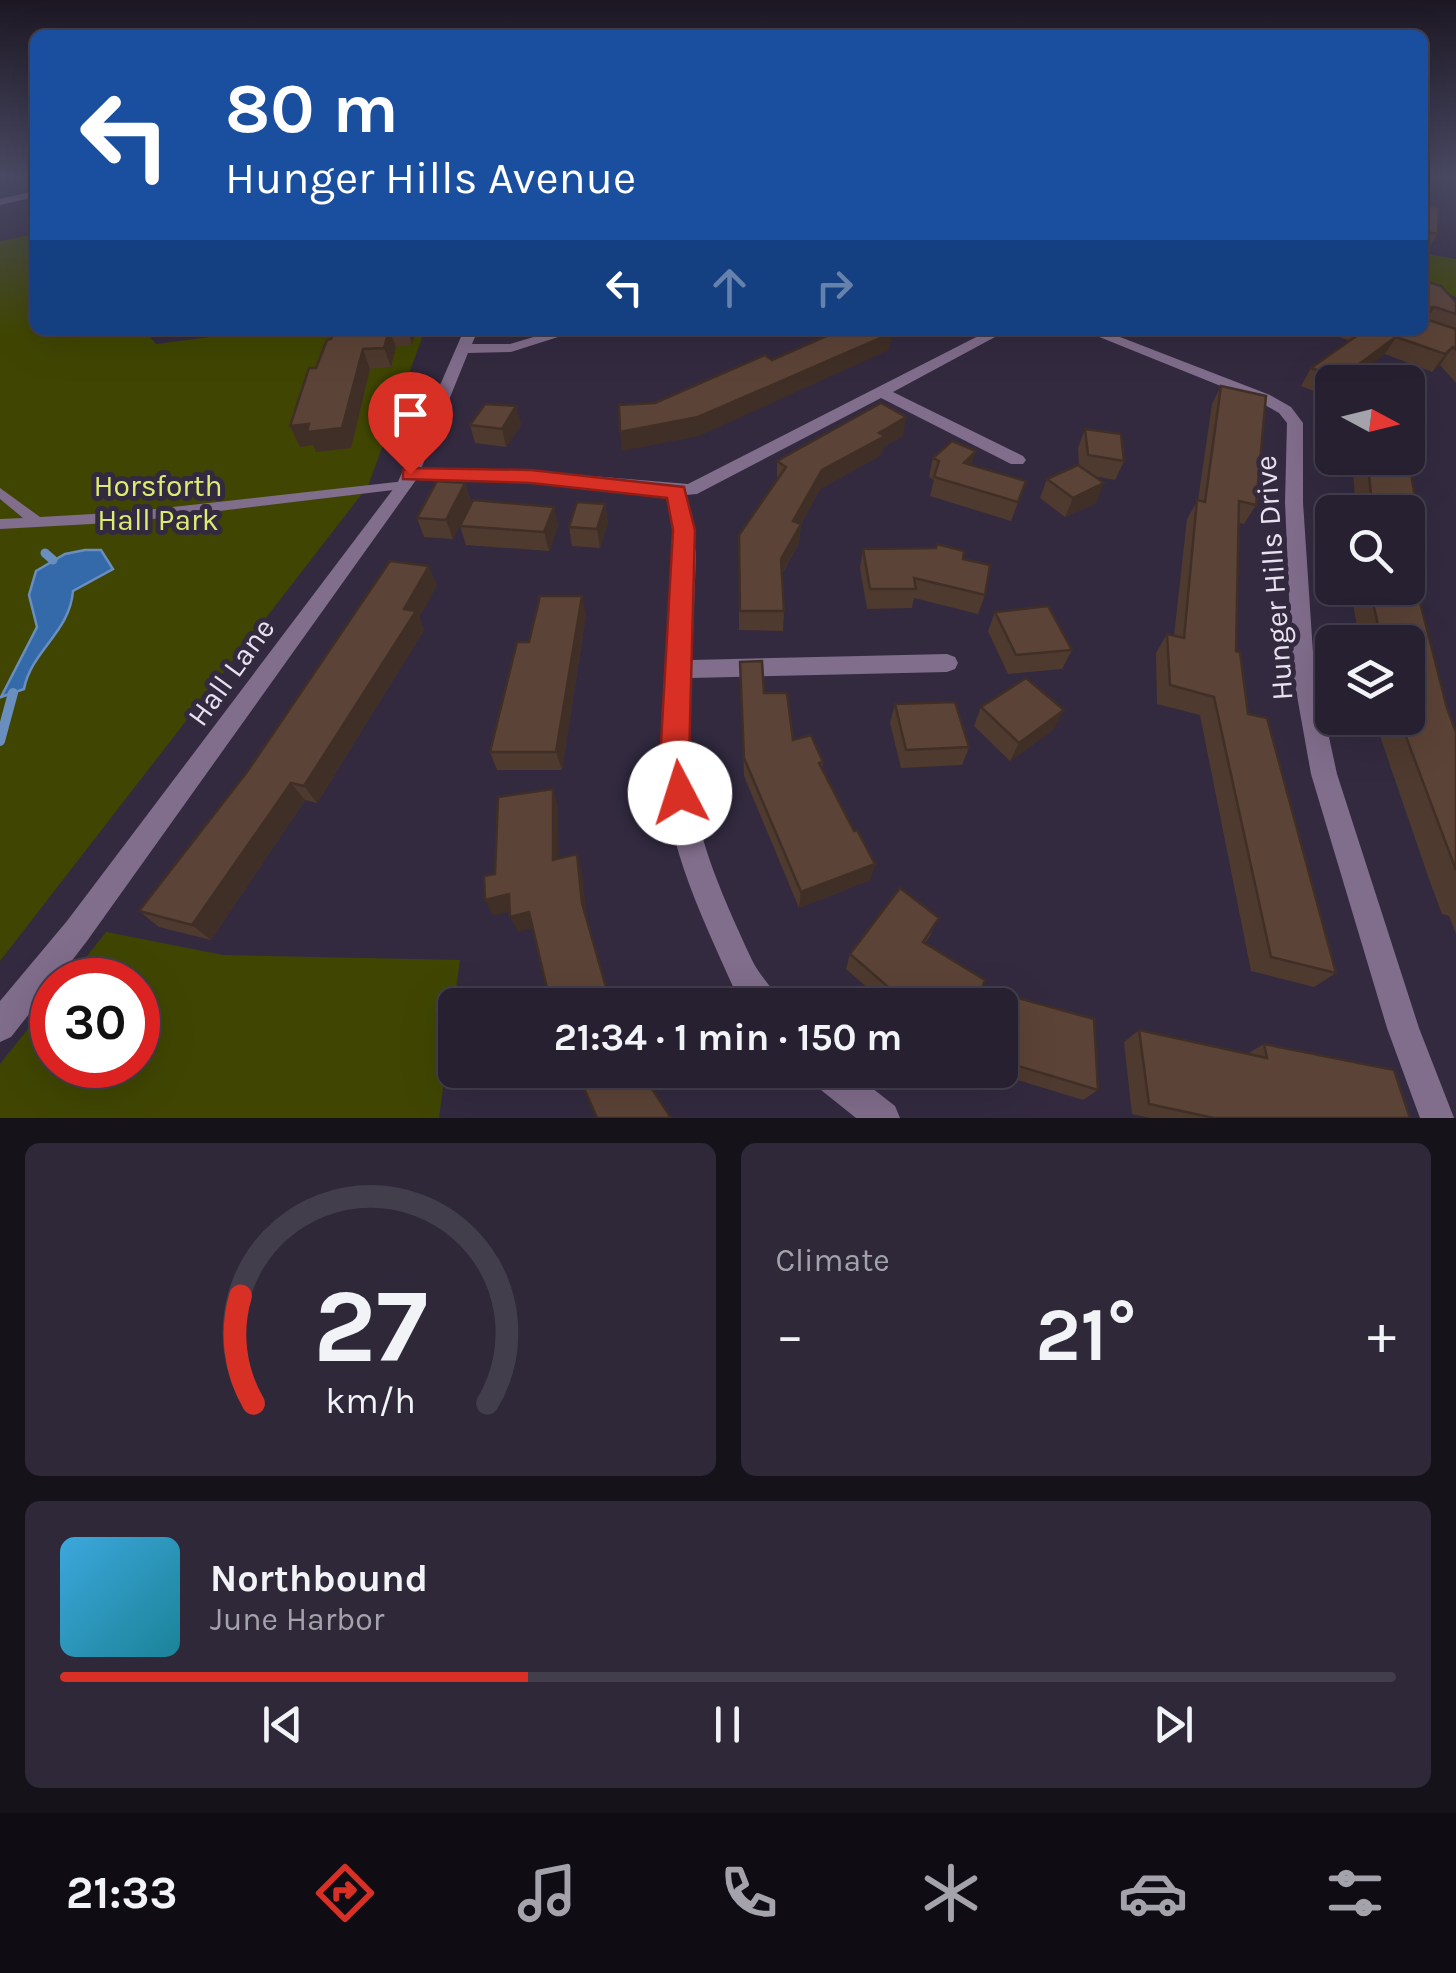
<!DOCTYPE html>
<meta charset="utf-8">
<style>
body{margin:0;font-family:Karla,sans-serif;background:#2e2838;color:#f1f3f6;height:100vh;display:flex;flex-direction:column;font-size:38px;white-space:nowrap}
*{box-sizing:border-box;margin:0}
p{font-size:32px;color:#a4a3ab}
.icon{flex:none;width:55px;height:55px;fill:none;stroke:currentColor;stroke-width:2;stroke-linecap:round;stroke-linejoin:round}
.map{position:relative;height:1118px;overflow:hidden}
.sheet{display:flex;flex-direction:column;gap:25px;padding:25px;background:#15121a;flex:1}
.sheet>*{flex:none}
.top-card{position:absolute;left:30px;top:30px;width:1398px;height:305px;border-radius:15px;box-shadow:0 10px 40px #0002,0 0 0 2px #423e4c;background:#1a4fa0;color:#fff;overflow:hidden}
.needle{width:65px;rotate:97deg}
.fabs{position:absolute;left:1315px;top:365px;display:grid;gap:20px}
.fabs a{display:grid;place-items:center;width:110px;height:110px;border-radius:15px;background:#262030;box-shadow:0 10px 40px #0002,0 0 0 2px #423e4c;font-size:50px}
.speed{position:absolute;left:30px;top:958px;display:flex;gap:20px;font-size:50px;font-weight:700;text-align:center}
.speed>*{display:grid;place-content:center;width:130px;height:130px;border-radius:50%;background:#262030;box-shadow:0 10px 40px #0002,0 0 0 2px #423e4c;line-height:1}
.speed .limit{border:15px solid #d22;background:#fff;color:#111}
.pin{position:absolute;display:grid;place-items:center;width:85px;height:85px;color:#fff;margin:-102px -42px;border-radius:50% 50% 50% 0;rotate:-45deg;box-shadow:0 0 10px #0007}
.pin .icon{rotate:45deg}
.me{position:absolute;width:110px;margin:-55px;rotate:355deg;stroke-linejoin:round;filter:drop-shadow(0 0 8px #0008)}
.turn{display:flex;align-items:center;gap:35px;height:210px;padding:0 30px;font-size:45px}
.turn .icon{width:130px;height:130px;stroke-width:2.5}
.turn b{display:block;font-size:70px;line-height:85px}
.lanes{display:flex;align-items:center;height:95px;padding:0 30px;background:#0003;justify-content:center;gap:50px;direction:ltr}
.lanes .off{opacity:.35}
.big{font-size:75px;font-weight:700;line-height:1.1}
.sheet .card{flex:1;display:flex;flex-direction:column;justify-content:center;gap:15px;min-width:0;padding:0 35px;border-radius:15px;background:#2e2838}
.sheet .dial{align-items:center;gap:0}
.dial svg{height:260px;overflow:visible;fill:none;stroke:#423e4c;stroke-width:7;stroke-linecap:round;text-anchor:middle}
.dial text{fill:#f1f3f6;stroke:none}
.song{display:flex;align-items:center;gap:30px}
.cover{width:120px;height:120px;border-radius:15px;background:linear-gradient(135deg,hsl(200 70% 55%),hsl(190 70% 35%))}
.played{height:10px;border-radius:5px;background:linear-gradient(90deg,#d93025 35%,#423e4c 35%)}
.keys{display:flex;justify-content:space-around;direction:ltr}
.heat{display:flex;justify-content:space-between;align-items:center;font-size:55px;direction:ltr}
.sheet .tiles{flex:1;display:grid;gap:25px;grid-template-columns:1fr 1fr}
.card:last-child{grid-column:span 2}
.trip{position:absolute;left:438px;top:988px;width:580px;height:100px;border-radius:15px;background:#262030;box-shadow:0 10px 40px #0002,0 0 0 2px #423e4c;font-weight:700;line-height:100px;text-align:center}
.tab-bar{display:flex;height:160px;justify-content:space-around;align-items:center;background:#0f0d13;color:#a4a3ab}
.tab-bar .icon{width:70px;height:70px}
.tab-bar .current{color:#d93025}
.tab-bar b{font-size:45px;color:#f1f3f6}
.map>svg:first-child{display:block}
</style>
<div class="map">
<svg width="1456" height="1118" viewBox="0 0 1456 1118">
<rect width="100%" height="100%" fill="#332a40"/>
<g fill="#404602">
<path d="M 35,234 L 35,330 L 144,330 L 156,344 L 263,330 L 425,330 L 368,486 L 0,961 L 0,241 Z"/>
<path d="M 1422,253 L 1456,259 L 1456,297 L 1423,286 Z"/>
<path d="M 106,932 L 223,955 L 460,960 L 439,1118 L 0,1118 L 0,1064 L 52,999 L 52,1065 L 138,1065 L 138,980 L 68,980 Z"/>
</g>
<path fill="#346aa9" stroke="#6a8ebe" stroke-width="2.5" d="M 85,550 L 101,550 L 113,569 L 73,591 C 70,632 31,651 24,689 L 1,697 L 37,627 L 29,595 L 36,571 L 65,554 Z"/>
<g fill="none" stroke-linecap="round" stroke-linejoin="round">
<path stroke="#6a8ebe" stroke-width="9" d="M 45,553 L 53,560"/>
<path stroke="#6a8ebe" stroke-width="10" d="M 0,741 L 13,693"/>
<path fill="#816d8c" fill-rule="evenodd" d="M 405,481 L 412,485 L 410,488 L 128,522 L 0,529 L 0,519 L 23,518 L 0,499 L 0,488 L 40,517 L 128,512 Z"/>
<g fill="#816d8c" fill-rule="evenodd">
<path d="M 35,191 L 35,197 L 0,205 L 0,199 Z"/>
<path d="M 464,330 L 478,330 L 472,344 L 510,344 L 557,330 L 580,330 L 511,352 L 468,353 L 421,469 L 531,471 L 688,484 L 990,330 L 1008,330 L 893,392 L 1023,456 L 1026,460 L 1023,464 L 1011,464 L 881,398 L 697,494 L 686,495 L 696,553 L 692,660 L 947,654 L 955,657 L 958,663 L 955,669 L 947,672 L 691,678 C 681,799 702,852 752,960 C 760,977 774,988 781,1005 L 744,1005 L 739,1000 C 705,923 665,846 663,761 C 660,671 688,583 667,494 L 531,483 L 416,480 L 87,941 L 57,980 L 52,980 L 52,985 L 11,1037 L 0,1042 L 0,1001 L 67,921 L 397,484 Z"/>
<path d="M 1082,330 L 1102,330 L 1270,395 L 1291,407 L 1303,423 L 1303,502 L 1314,668 L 1337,774 L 1419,1028 L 1454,1118 L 1420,1118 L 1387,1028 L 1311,774 L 1292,668 L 1285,502 L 1287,423 L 1279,413 L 1258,401 Z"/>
<path d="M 807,1070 L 849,1070 L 895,1106 L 900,1118 L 856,1118 L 811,1082 Z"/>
</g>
</g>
<g fill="#4f3a2f">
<path d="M 1422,204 L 1438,234 L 1427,250 L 1422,249 Z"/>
<path d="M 1422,280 L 1456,302 L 1456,383 L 1440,365 L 1432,372 L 1385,354 L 1347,382 L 1332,382 L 1332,394 L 1328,397 L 1301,386 L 1311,368 L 1350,341 L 1321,330 L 1422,330 Z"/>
<path d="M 335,330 L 416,330 L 412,345 L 396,347 L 391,367 L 370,369 L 351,448 L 316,452 L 313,445 L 300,447 L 290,426 Z"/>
<path d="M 1221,386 L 1256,505 L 1244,524 L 1239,523 L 1236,651 L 1248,714 L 1336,973 L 1314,987 L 1251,971 L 1200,715 L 1157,704 L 1156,653 L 1167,634 L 1174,636 L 1187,519 L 1198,500 L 1212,404 Z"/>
<path d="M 516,406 L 521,425 L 506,447 L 475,443 L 470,425 Z"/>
<path d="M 1085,429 L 1124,461 L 1115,480 L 1094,476 L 1096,503 L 1065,517 L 1040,498 L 1047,479 L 1079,466 L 1078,448 Z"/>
<path d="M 903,436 L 883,447 L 881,455 L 820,489 L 801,524 L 799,543 L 782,574 L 784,611 L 783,631 L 739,630 L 739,535 L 777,480 L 777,461 Z"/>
<path d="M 933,458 L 972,465 L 1026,481 L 1011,521 L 930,496 L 934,480 L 929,477 Z"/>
<path d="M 1352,458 L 1408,458 L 1418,516 L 1408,528 L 1408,512 L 1356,512 Z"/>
<path d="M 465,483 L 471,502 L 453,539 L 424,537 L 417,518 Z"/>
<path d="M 605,504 L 608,523 L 600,548 L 572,546 L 569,527 Z"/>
<path d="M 554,507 L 558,526 L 549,551 L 466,545 L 460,526 Z"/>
<path d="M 1408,532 L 1412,557 L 1409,560 L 1447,708 L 1456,732 L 1456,934 L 1449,916 L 1442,914 L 1429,879 L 1380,736 L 1376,718 L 1408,718 L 1408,642 L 1360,642 L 1354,610 L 1353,588 L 1408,588 Z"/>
<path d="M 863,549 L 963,559 L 985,595 L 978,614 L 914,598 L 912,608 L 867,609 L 860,568 Z"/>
<path d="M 437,585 L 419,617 L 424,630 L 317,803 L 305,800 L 211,940 L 159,927 L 139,911 Z"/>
<path d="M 995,612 L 1072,650 L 1062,669 L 1008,674 L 988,631 Z"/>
<path d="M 586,615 L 562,770 L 497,770 L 490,752 L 529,642 Z"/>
<path d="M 740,662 L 764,693 L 793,740 L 823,762 L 822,770 L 854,831 L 875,864 L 870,880 L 799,908 L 744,776 Z"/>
<path d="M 895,704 L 969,747 L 962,765 L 901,768 L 890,723 Z"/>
<path d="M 981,707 L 1054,729 L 1010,761 L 974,726 Z"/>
<path d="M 932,933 L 925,943 L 975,1005 L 887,1005 L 846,969 L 850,954 Z"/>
<path d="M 1014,997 L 1098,1090 L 1083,1100 L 1001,1075 L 1003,1010 Z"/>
<path d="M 1139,1030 L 1247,1054 L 1264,1044 L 1410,1118 L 1150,1118 L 1132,1114 L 1124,1042 Z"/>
</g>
<g fill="#402f26">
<path d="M 1435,307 L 1423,324 L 1422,325 L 1422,309 Z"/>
<path d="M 389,330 L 396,347 L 391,367 L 384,348 Z"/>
<path d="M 408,330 L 416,330 L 412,345 Z"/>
<path d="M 892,333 L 889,350 L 699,436 L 622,451 L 620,432 Z"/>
<path d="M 1396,337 L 1385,354 L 1347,382 L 1337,382 L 1340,378 Z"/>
<path d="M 1453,347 L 1440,365 L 1432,372 L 1445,354 Z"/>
<path d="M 363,349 L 370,369 L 351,448 L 316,452 L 313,445 L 300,447 L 290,426 L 309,424 Z"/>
<path d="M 516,406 L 521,425 L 506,447 L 502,429 Z"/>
<path d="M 906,417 L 903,436 L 883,447 L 881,455 L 820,489 L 801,524 L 799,543 L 779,578 L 781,559 L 793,521 L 822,470 L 879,433 Z"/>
<path d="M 976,451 L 970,470 L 964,463 Z"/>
<path d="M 465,483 L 471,502 L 453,539 L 446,520 Z"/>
<path d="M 1104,483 L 1096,503 L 1065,517 L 1073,498 Z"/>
<path d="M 605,504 L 608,523 L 600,548 L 597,529 Z"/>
<path d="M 554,507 L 558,526 L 549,551 L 544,532 Z"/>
<path d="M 429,566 L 437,585 L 419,617 L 424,630 L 317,803 L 304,786 Z"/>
<path d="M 582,596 L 586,615 L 562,770 L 556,752 Z"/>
<path d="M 1064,710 L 1054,729 L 1010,761 L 1019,743 Z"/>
<path d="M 291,783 L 305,800 L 211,940 L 192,925 Z"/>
<path d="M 553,789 L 558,806 L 559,876 L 553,860 Z"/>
<path d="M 577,854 L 582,871 L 587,919 L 611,1005 L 592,1005 Z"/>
<path d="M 875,864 L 870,880 L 799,908 L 801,892 Z"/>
<path d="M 509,894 L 516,910 L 493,916 L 485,900 Z"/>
<path d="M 529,912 L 536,927 L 518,932 L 510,917 Z"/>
<path d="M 662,1070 L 665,1081 L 650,1092 L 647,1081 Z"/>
</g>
<g fill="#5c4337" stroke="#402f26" stroke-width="2.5">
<path d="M 1422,204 L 1439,207 L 1438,234 L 1422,231 Z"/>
<path d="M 1422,280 L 1441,286 L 1456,302 L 1456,314 L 1435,307 L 1422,309 Z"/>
<path d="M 1422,318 L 1456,329 L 1456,350 L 1453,347 L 1445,354 L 1396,337 L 1340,378 L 1311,368 L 1365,330 L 1422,330 Z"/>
<path d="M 335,330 L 389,330 L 384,348 L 363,349 L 342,428 L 307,432 L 309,424 L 290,426 L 309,368 L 316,368 L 327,340 L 331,339 Z"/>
<path d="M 840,330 L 886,330 L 892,333 L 698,417 L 620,432 L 619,405 L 655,403 L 765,355 L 772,360 Z"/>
<path d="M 1221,386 L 1266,396 L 1256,505 L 1239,501 L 1236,651 L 1240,652 L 1248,714 L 1267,718 L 1336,973 L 1271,957 L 1214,697 L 1170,685 L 1167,634 L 1184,638 L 1197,500 L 1205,502 Z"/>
<path d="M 881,403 L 906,417 L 879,433 L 885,436 L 822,470 L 793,521 L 801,524 L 781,559 L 784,611 L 740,611 L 739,535 L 786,467 L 777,461 Z"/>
<path d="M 485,404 L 516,406 L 502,429 L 470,425 Z"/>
<path d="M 1085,429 L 1121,434 L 1124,461 L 1088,455 Z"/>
<path d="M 952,441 L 976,451 L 964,463 L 1026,481 L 1018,502 L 934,477 L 939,461 L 933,458 Z"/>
<path d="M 1408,455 L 1418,516 L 1408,512 L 1373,512 L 1367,458 L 1408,458 Z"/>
<path d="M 1078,465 L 1104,483 L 1073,498 L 1047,479 Z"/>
<path d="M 437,481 L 465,483 L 446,520 L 417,518 Z"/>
<path d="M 473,500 L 554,507 L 544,532 L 460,526 Z"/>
<path d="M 577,502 L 605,504 L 597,529 L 569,527 Z"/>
<path d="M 1408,532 L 1412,557 L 1408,555 L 1447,708 L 1456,732 L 1456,870 L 1399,718 L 1408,718 L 1408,642 L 1382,642 L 1370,590 L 1370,588 L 1408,588 Z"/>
<path d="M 937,544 L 964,551 L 963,559 L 990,565 L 985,595 L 914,578 L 916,589 L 870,589 L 863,549 L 936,548 Z"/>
<path d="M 390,561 L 429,566 L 404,609 L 416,611 L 304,786 L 291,783 L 192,925 L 139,911 L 247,772 Z"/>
<path d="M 540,596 L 582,596 L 556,752 L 490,752 L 517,642 L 529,642 Z"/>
<path d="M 1048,606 L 1072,650 L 1016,655 L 995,612 Z"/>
<path d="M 762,661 L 764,693 L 787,693 L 793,740 L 811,735 L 823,762 L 819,763 L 854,831 L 857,830 L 875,864 L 801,892 L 744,758 L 740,662 Z"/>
<path d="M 1026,678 L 1064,710 L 1019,743 L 981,707 Z"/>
<path d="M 955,702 L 969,747 L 906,750 L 895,704 Z"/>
<path d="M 553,789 L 553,860 L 577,854 L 582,903 L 609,998 L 592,1005 L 551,1005 L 529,912 L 510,917 L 509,894 L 485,900 L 484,876 L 495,874 L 498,797 Z"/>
<path d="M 900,888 L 939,918 L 923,942 L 985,980 L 975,1005 L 909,1005 L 850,954 Z"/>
<path d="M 1014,997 L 1094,1019 L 1098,1090 L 1012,1064 Z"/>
<path d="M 1139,1030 L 1267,1058 L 1264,1044 L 1394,1070 L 1410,1118 L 1214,1118 L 1149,1104 Z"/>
<path d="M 576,1070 L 662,1070 L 647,1081 L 671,1118 L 597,1118 Z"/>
</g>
<linearGradient id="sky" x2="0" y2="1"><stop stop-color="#1c1723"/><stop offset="0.53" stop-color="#4a4a64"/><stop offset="1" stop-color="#4a4a64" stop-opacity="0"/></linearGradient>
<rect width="1456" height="334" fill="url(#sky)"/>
<path fill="#d93025" stroke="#8d1f18" stroke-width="2.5" d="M 410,468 L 531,470 L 684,487 L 695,530 L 689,761 L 695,793 L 690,803 L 680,807 L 670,803 L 660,761 L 673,530 L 667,498 L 531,483 L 403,479 L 403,470 Z"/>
<g text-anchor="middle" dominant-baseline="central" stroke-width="10" stroke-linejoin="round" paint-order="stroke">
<g font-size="30" fill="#dceb72" stroke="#332a40">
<text x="158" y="486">Horsforth<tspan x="158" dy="34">Hall Park</tspan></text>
</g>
<g font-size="30" fill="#e8e2f0" stroke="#332a40">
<text transform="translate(1274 578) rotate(-94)">Hunger Hills Drive</text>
<text transform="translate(231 672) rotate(-54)">Hall Lane</text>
</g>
</g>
</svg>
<div class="fabs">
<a><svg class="needle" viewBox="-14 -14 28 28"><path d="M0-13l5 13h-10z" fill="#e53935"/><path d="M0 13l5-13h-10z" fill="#a4a3ab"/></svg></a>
<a><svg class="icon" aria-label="search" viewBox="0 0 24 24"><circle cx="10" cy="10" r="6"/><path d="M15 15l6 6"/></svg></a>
<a><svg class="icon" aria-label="layers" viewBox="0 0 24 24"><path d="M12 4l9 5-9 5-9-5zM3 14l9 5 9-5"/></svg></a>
</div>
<div class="speed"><div class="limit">30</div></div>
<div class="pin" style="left:410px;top:474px;background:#d93025"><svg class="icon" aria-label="arrive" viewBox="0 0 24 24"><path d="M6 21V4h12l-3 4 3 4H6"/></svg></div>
<svg class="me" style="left:680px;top:793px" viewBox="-20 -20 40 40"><circle r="19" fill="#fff"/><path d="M0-13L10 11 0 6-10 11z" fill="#d93025"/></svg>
<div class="trip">21:34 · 1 min · 150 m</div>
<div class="top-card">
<div class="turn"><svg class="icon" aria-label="left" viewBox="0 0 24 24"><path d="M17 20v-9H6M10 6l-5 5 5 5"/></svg><div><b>80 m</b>Hunger Hills Avenue</div></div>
<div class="lanes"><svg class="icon" aria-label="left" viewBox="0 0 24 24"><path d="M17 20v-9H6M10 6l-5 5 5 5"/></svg><svg class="icon off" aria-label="ahead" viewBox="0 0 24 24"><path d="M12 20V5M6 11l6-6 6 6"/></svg><svg class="icon off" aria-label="right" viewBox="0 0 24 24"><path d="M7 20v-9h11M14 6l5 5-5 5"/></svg></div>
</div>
</div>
<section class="sheet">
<div class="tiles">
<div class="card dial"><svg viewBox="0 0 100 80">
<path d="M14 69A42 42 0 1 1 86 69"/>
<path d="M14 69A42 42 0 0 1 10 36" stroke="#d93025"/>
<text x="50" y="56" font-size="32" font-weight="700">27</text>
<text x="50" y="72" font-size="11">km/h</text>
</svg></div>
<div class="card"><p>Climate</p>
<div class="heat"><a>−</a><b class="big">21°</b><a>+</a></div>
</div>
<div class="card">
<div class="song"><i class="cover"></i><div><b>Northbound</b><p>June Harbor</p></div></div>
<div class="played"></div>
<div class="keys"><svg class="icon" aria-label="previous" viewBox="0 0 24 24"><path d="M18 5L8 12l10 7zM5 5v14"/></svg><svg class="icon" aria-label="pause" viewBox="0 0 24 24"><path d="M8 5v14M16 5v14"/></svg><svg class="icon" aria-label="next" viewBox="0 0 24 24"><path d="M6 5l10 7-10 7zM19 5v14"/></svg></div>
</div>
</div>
</section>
<nav class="tab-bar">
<b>21:33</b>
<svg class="icon current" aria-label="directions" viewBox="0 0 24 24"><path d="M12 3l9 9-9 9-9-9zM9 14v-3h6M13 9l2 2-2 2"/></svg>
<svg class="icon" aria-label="music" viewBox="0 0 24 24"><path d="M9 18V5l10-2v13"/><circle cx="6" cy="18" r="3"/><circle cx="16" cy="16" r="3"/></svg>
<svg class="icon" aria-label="phone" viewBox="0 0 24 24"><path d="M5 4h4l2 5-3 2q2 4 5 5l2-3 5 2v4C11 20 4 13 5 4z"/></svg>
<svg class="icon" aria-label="climate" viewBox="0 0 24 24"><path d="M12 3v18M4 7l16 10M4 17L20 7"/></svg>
<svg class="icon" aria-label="car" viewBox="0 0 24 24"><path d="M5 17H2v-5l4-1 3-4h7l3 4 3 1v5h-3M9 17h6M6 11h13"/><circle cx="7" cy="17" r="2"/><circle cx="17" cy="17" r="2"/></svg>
<svg class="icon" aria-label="filters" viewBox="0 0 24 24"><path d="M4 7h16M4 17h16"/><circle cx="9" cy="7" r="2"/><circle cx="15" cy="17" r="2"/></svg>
</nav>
